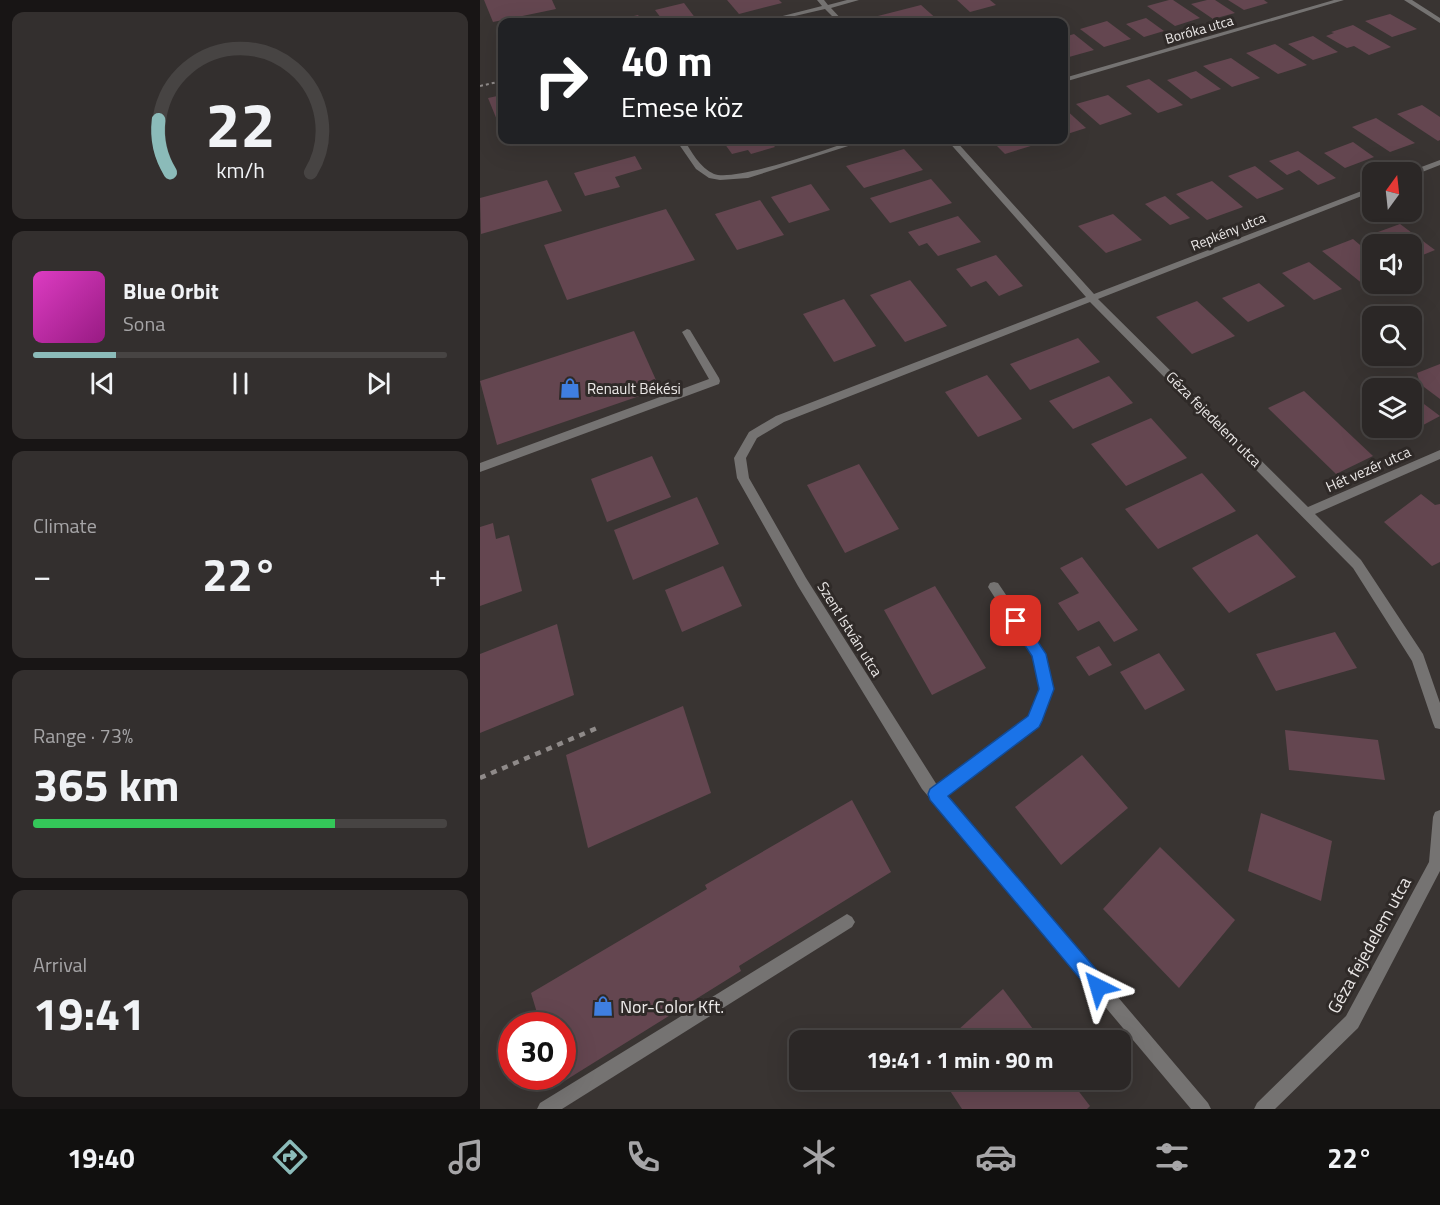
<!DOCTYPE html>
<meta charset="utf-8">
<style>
body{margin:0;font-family:"Titillium Web",sans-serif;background:#332f2e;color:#f1f3f6;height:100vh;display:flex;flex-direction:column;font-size:22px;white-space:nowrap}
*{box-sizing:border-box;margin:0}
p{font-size:20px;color:#a6a5a7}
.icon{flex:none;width:33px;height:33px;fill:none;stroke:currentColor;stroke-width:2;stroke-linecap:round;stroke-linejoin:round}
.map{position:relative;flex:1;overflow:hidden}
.sheet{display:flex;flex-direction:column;gap:12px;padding:12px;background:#181515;width:480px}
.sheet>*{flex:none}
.banner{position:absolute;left:18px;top:18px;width:570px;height:126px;border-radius:12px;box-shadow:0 6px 24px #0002,0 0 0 2px #474443;background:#202124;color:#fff;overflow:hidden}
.needle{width:39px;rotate:15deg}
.controls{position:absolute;left:882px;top:162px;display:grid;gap:12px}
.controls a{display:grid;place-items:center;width:60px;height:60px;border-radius:12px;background:#2b2726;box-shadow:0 6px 24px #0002,0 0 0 2px #474443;font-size:30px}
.speed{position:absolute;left:18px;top:1012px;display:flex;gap:12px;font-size:30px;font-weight:700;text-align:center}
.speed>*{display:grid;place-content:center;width:78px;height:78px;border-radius:50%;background:#2b2726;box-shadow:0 6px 24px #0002,0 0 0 2px #474443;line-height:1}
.speed .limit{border:9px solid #d22;background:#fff;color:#111}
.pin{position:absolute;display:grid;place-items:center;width:51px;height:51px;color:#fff;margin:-26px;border-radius:12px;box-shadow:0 3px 9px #0006}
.me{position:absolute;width:66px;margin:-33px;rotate:320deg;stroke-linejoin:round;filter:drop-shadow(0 0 4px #0008)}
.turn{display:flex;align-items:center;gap:21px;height:126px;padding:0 24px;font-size:27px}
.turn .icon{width:78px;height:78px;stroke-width:2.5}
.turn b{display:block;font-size:42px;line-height:51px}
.big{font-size:45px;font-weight:700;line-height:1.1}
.sheet .tile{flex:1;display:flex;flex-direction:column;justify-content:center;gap:9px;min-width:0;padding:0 21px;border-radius:12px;background:#332f2e}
.sheet .dial{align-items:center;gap:0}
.dial svg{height:156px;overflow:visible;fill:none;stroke:#474443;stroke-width:7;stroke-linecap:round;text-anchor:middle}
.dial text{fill:#f1f3f6;stroke:none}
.song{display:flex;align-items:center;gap:18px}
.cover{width:72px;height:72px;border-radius:9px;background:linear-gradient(135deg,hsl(310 70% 55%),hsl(310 70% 35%))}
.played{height:6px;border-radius:3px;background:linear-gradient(90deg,#8bbbb9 20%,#474443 20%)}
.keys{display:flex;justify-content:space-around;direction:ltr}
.heat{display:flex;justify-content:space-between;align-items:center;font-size:33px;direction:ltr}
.charge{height:9px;border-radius:4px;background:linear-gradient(90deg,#34c759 73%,#474443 0)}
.trip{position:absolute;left:309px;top:1030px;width:342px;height:60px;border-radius:12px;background:#2b2726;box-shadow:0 6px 24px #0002,0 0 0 2px #474443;font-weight:700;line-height:60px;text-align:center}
.menu{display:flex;height:96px;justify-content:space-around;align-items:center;background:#11100f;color:#a6a5a7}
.menu .icon{width:42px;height:42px}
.menu .active{color:#8bbbb9}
.menu b{font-size:27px;color:#f1f3f6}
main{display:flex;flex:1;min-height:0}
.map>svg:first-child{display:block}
</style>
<main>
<section class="sheet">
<div class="tile dial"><svg viewBox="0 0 100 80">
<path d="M14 69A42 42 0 1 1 86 69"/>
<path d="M14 69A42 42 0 0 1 8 42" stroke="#8bbbb9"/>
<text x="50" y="56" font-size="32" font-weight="700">22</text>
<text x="50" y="72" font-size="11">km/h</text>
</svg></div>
<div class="tile">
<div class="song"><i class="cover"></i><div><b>Blue Orbit</b><p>Sona</p></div></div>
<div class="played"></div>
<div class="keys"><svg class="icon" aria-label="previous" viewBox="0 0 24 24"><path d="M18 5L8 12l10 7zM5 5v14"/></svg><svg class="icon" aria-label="pause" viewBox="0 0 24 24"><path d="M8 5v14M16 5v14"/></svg><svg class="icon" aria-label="next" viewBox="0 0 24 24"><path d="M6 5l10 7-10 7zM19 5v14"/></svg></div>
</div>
<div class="tile"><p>Climate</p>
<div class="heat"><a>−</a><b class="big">22°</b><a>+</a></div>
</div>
<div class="tile"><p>Range · 73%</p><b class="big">365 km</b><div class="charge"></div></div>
<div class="tile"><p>Arrival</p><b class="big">19:41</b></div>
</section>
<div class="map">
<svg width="960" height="1109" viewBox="0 0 960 1109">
<rect width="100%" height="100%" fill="#393432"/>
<g fill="#644650">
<path d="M 4,0 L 72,0 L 76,9 L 13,22 Z"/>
<path d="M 247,0 L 299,0 L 302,3 L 259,14 Z"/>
<path d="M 477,0 L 510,0 L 516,5 L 490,12 Z"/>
<path d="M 689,0 L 693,0 L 720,18 L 695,26 L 667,6 Z"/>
<path d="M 727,0 L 735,0 L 755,13 L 733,19 L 711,4 Z"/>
<path d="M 748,0 L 784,0 L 788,3 L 764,10 Z"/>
<path d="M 204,3 L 216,19 L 199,22 L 184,22 L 175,10 Z"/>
<path d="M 441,5 L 460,22 L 400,22 L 394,17 Z"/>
<path d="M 910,14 L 937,29 L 912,37 L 885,21 Z"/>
<path d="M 158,15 L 163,22 L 129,22 Z"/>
<path d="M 666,18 L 684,31 L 664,37 L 646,24 Z"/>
<path d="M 627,21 L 651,39 L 624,47 L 600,29 Z"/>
<path d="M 873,25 L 911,47 L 889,55 L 874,46 L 867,48 L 846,36 L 854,33 L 851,32 Z"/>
<path d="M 594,34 L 614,50 L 589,57 L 584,52 L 584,37 Z"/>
<path d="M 833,36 L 858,52 L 833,60 L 808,44 Z"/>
<path d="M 795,44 L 827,65 L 798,74 L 766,53 Z"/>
<path d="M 751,58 L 780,78 L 752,87 L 723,66 Z"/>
<path d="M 716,71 L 741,89 L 711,99 L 687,80 Z"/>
<path d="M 669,79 L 703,105 L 678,113 L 646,86 Z"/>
<path d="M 22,95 L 22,118 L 17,120 L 8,98 Z"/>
<path d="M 628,95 L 652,114 L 620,125 L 596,104 Z"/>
<path d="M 942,105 L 960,117 L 960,140 L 958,141 L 917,114 Z"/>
<path d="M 584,108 L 606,128 L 584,135 Z"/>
<path d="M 896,118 L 935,143 L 910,152 L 872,127 Z"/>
<path d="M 242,140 L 289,140 L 295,147 L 271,154 L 268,150 L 252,154 Z"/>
<path d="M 511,140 L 561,140 L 564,142 L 525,154 Z"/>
<path d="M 873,142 L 894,157 L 865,168 L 844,153 Z"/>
<path d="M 424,149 L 443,170 L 384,188 L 366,166 Z"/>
<path d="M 818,151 L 856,178 L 838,185 L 819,170 L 807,175 L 789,161 Z"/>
<path d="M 155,156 L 162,169 L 135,177 L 140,187 L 105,196 L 94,173 Z"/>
<path d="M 775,166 L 804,189 L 777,199 L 748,176 Z"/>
<path d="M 451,179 L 472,203 L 410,223 L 390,198 Z"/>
<path d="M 67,180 L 82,211 L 1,234 L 0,198 Z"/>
<path d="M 732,181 L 763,207 L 727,220 L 696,194 Z"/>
<path d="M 331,184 L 350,210 L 309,223 L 291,197 Z"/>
<path d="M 685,196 L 710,218 L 690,225 L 665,204 Z"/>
<path d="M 280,200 L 304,235 L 257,250 L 235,214 Z"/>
<path d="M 186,209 L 215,260 L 87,300 L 64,245 Z"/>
<path d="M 633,214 L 662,240 L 626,253 L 598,226 Z"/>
<path d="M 478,216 L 501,242 L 458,256 L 447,243 L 439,246 L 428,232 Z"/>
<path d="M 920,224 L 955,250 L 933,259 L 932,244 L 914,244 L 898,232 Z"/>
<path d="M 873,239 L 892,255 L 892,284 L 917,284 L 894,293 L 842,251 Z"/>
<path d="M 516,255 L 543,286 L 519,296 L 506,281 L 491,287 L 476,269 Z"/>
<path d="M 829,262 L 862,289 L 834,300 L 802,273 Z"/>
<path d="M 430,280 L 467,326 L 425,342 L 390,295 Z"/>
<path d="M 779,283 L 805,306 L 768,322 L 742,298 Z"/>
<path d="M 364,299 L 396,346 L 354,362 L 323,314 Z"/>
<path d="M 717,301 L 755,336 L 712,354 L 676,317 Z"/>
<path d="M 154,331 L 180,389 L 17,445 L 0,381 Z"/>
<path d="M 598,338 L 620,362 L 550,390 L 530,364 Z"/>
<path d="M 960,364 L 960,399 L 940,384 L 937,373 Z"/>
<path d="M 507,375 L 542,419 L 498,437 L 465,392 Z"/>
<path d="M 629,376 L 653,403 L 593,429 L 569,401 Z"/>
<path d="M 911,380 L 923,388 L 894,388 Z"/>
<path d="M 824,391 L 893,456 L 856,474 L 788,408 Z"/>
<path d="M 932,395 L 960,416 L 919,438 L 907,428 L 932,428 Z"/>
<path d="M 671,418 L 707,458 L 646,486 L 611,444 Z"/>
<path d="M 172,456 L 191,497 L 127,522 L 111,479 Z"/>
<path d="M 379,464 L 419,529 L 365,553 L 327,485 Z"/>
<path d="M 722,473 L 756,511 L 678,549 L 645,509 Z"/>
<path d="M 941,494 L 955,505 L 960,504 L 960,562 L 952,566 L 904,522 Z"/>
<path d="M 217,497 L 239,544 L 153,580 L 134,530 Z"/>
<path d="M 13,523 L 16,539 L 29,535 L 42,591 L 0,606 L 0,527 Z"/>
<path d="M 777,534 L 816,577 L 749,613 L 712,568 Z"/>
<path d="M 602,557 L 658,630 L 634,642 L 619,621 L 598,631 L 578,603 L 599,593 L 580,568 Z"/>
<path d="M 243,566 L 262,606 L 202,632 L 185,590 Z"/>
<path d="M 455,586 L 506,668 L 452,695 L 404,610 Z"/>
<path d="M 77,624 L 94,695 L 0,733 L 0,654 Z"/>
<path d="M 855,632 L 877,668 L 796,691 L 776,654 Z"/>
<path d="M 619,646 L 632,665 L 609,676 L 596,657 Z"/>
<path d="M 679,653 L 705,690 L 665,710 L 640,672 Z"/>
<path d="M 203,706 L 231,793 L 108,848 L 86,755 Z"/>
<path d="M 805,730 L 898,740 L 905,780 L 809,770 Z"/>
<path d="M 602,755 L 648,808 L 581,865 L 535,807 Z"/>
<path d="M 372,800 L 411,872 L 259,966 L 261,971 L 78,1085 L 76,1077 L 82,1077 L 82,1026 L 61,1026 L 51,993 L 227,889 L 225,885 Z"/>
<path d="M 781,813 L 852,841 L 841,901 L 768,871 Z"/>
<path d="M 680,847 L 755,920 L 699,988 L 623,909 Z"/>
<path d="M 523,989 L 562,1041 L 466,1041 Z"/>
<path d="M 463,1080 L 590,1080 L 610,1106 L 607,1109 L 482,1109 Z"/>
</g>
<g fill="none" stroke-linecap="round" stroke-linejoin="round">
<path stroke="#8f8a89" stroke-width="2" stroke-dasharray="3 3" stroke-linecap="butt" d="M 0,86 L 22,81"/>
<path stroke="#8f8a89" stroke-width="4.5" stroke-dasharray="6 6" stroke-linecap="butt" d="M 0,778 L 117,728"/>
<g fill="#757372" fill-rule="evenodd">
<path d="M 924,0 L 932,0 L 960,18 L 960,23 Z"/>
<path d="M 207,329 L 210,330 L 239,378 L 240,381 L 239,384 L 0,472 L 0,463 L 229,379 L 202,332 Z"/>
<path d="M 367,914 L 372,917 L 375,922 L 372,927 L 82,1109 L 57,1109 L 60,1103 Z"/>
</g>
<g fill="#757372" fill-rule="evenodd">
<path d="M 337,0 L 344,0 L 348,5 L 367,0 L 379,0 L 351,8 L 364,22 L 358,22 L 345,9 L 289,22 L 279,22 L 342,6 Z"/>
<path d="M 854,0 L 864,0 L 584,82 L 584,78 Z"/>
<path d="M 196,140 L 204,140 C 211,151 220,168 234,174 C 256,182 349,148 376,140 L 387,140 L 268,178 L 240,180 L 229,178 L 216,169 Z"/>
<path d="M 467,140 L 475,140 L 614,294 L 892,187 L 892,192 L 618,299 L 828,507 L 960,450 L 960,459 L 835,514 L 881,560 L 943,654 L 960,703 L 960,729 L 955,728 L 953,723 L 932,661 L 873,568 L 610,302 L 304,422 L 277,438 L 266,458 L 269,478 L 326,578 L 457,785 L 549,717 L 559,689 L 552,656 L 508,587 L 510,583 L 514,582 L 518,583 L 563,650 L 573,689 L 559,726 L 466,795 L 728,1103 L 731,1109 L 711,1109 L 442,789 L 318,586 L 257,478 L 254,458 L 269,432 L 296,416 L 606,297 Z"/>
<path d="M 960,160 L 960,165 L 932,176 L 932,172 L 928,172 Z"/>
<path d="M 960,810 L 960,871 L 878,1028 L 795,1109 L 774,1109 L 777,1103 L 866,1016 L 949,862 L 953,817 L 955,812 Z"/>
</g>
</g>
<path fill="#1a73e8" stroke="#114b97" stroke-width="1.5" d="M 536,614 L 541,616 L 566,654 L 574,689 L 562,721 L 559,727 L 468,796 L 625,980 L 628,987 L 625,993 L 618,996 L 612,993 L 450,800 L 448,794 L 450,789 L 548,716 L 559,689 L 552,656 L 529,621 L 531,616 Z"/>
<defs>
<g id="shop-bare" transform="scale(1.62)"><path d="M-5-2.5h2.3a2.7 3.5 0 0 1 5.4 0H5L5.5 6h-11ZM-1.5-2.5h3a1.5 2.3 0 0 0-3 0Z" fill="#3f7fe0" stroke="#2f2a28" stroke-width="2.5" paint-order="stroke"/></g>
</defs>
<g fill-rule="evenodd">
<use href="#shop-bare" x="90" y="388"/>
<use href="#shop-bare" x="123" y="1006"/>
</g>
<g text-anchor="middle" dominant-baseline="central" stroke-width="6" stroke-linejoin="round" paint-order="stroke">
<g font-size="14" fill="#ebe8e7" stroke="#2f2a28">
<text transform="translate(719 29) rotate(-16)">Boróka utca</text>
<text transform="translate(748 231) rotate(-22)">Repkény utca</text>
</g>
<g font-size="15" fill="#ebe8e7" stroke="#2f2a28" text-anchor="start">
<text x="107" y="388">Renault Békési</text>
</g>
<g font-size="15" fill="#ebe8e7" stroke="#2f2a28">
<text transform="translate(734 419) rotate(45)">Géza fejedelem utca</text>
<text transform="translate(888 469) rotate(-24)">Hét vezér utca</text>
<text transform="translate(370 629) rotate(58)">Szent István utca</text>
</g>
<g font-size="18" fill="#ebe8e7" stroke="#2f2a28">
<text transform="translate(889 945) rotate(-61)">Géza fejedelem utca</text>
</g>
<g font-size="18" fill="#ebe8e7" stroke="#2f2a28" text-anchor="start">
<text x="140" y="1006">Nor-Color Kft.</text>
</g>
</g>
</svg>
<div class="controls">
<a><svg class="needle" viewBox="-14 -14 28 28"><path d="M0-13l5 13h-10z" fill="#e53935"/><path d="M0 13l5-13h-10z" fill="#a6a5a7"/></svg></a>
<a><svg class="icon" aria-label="sound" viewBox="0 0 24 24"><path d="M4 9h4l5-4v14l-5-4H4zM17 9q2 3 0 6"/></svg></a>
<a><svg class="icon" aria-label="search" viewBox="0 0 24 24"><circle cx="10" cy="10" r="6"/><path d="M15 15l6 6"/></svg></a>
<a><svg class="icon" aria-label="layers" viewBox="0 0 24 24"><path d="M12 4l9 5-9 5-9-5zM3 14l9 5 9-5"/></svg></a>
</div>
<div class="speed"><div class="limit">30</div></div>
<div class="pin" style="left:536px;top:621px;background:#d93025"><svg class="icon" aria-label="arrive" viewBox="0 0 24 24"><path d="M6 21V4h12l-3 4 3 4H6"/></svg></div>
<svg class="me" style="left:618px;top:987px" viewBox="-20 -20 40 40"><path d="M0-17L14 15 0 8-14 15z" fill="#1a73e8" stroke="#fff" stroke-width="4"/></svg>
<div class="trip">19:41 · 1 min · 90 m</div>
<div class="banner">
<div class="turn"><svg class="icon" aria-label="right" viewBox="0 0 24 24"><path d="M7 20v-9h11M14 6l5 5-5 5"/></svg><div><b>40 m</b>Emese köz</div></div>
</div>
</div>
</main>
<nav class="menu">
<b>19:40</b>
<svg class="icon active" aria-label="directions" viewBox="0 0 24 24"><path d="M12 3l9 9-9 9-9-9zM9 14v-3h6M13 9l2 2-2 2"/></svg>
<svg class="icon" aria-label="music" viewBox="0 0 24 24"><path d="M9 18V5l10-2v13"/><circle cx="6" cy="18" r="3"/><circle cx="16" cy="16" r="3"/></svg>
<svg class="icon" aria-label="phone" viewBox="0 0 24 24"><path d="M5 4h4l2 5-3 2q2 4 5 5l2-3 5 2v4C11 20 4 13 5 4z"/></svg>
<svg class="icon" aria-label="climate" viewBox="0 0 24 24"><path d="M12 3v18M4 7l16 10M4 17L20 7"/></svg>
<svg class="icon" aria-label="car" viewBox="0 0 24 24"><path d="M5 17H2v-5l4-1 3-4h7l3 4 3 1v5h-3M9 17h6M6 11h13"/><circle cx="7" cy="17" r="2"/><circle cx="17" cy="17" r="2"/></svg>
<svg class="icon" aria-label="filters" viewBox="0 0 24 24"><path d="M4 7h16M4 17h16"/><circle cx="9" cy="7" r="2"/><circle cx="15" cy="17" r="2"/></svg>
<b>22°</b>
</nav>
